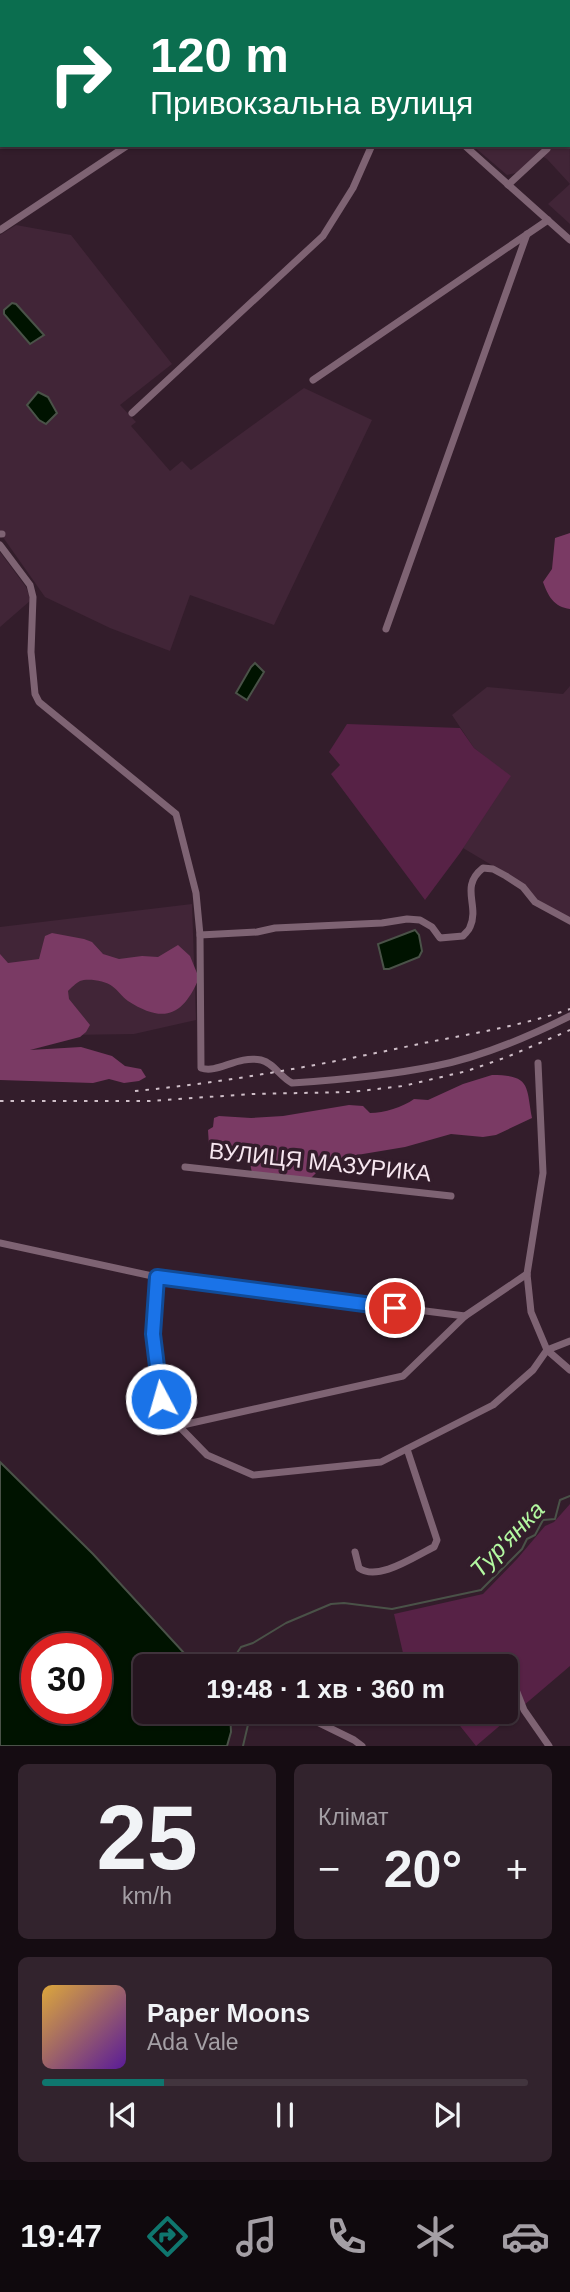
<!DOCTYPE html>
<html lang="uk">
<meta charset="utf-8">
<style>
body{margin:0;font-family:Helvetica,sans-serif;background:#32232d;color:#f1f3f6;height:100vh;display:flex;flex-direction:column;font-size:26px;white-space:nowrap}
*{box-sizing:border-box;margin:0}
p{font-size:23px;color:#a49fa5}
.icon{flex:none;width:38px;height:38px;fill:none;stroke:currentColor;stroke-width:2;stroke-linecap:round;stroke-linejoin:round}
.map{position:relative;height:1746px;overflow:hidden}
.panel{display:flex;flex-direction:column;gap:18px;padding:18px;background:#150c12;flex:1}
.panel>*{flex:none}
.guide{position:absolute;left:0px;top:0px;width:570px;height:147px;box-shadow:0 2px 5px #0004,0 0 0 2px #42353e;background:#0b6e4f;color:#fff;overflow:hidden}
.speed{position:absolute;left:21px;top:1633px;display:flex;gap:14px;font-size:35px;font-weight:700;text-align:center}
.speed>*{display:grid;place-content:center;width:91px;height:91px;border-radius:50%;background:#261620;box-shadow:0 2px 5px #0004,0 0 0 2px #42353e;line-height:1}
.speed .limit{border:10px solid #d22;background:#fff;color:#111}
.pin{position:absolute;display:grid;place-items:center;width:60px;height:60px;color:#fff;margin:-30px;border:4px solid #fff;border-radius:50%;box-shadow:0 2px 7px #0007}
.me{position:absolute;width:77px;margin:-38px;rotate:354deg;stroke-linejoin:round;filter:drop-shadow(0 0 5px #0008)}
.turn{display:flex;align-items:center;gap:24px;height:147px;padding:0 35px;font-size:32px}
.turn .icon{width:91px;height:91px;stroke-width:2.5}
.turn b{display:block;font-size:49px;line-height:60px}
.big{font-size:52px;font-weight:800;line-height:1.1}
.panel .widget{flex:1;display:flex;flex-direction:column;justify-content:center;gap:10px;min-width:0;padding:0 24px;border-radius:10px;background:#32232d}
.panel .dial{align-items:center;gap:0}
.dial b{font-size:91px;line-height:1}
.song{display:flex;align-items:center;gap:21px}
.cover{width:84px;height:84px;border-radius:10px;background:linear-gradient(135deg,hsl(40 70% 55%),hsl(270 70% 35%))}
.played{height:7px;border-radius:4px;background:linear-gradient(90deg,#0f766e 25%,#42353e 25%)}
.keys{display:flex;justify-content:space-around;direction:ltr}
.heat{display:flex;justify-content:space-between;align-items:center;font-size:38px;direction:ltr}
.panel .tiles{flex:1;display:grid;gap:18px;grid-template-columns:1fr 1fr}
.widget:last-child{grid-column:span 2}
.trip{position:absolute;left:133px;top:1654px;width:385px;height:70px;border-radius:10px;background:#261620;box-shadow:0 2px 5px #0004,0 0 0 2px #42353e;font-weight:800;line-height:70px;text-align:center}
.dock{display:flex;height:112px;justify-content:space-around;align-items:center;background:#0f090d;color:#a49fa5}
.dock .icon{width:49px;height:49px}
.dock .selected{color:#0f766e}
.dock b{font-size:32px;color:#f1f3f6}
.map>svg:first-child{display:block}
</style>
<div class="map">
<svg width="570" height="1746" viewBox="0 0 570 1746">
<rect width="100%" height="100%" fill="#331d2b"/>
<g fill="#412537">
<path d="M 569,15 L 570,184 L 547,159 L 538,154 L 516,173 L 507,175 L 472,145 L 569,145 Z"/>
<path d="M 570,184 L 570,224 L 548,204 Z"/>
<path d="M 16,225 L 71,235 L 172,364 L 120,405 L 136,422 L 131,426 L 170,471 L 182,461 L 191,470 L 304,388 L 372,420 L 274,625 L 190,595 L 170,651 L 110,628 L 45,597 L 0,533 L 0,235 Z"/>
<path d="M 0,552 L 26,587 L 31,600 L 0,627 Z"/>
<path d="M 570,686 L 570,919 L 535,898 L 525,885 L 463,848 L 510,777 L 474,748 L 452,715 L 487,687 L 563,694 Z"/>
<path d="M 192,904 L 196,1020 L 134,1034 L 0,1036 L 0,927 Z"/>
</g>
<g fill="#572246">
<path d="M 347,724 L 460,728 L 474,748 L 511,776 L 460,853 L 425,900 L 331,774 L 340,765 L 329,752 Z"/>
<path d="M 570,1504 L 570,1666 L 476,1746 L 449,1712 L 506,1712 L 506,1666 L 406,1666 L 394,1614 L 483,1594 L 517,1559 L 545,1526 L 554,1522 Z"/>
</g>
<g fill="#7a3a64">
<path d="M 570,533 L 570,609 C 554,607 548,596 543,582 L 552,569 L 555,538 Z"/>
<path d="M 52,933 L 84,939 L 92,942 L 103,954 L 119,959 L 142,956 L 158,957 L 178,945 L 190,956 L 199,978 C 183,1016 164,1024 128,1001 C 122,997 118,990 112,986 C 106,981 88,978 80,981 C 76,983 71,988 68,991 L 69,999 L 90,1025 L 86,1032 L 80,1037 L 30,1050 L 81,1047 L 112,1056 L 125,1066 L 141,1069 L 146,1077 L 139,1081 L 124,1083 L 109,1079 L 93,1083 L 0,1080 L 0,954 L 8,963 L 39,959 L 45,936 Z"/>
<path d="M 492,1075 C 531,1075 526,1086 532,1118 L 496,1135 L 483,1137 L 451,1134 L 405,1147 L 345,1157 L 332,1161 L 322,1167 L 309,1180 L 252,1173 L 250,1163 L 209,1146 L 208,1130 L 213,1127 L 214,1118 L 219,1116 L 251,1118 L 283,1116 L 349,1105 L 363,1106 L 370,1113 C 384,1113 403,1107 414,1099 L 428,1100 L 463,1084 Z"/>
</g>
<g fill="#001300" stroke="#4a5248" stroke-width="2" fill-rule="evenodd">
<path d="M 12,303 L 16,304 L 44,335 L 30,344 L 4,314 L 4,310 Z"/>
<path d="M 38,392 L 48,397 L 57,413 L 46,424 L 39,420 L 27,405 Z"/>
<path d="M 255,663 L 264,672 L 247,700 L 236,693 L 251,667 Z"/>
<path d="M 415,930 L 419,935 L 422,951 L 419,957 L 389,969 L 384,969 L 378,944 Z"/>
<path d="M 0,1462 L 93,1554 L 196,1666 L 145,1666 L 145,1712 L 230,1712 L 231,1732 L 227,1746 L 0,1746 ZM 37,1648 L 96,1648 L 96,1708 L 37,1708 Z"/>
</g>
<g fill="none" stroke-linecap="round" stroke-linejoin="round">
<g stroke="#4a5248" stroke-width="2">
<path d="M 243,1666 L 237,1653 L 241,1647 L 253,1643 L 286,1623 L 331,1604 L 344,1603 L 392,1609 L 481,1590 L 522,1549 L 527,1539 L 535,1535 L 543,1520 L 555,1519 L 560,1500 L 570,1496"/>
<path d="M 243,1746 L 251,1712"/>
</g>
<g stroke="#7e6373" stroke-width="7">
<path d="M 298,0 L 300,2"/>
<path d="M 344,2 L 347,0"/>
<path d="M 443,2 L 444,0"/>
<path d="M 464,145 L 570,240"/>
<path d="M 508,185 L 547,149"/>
<path d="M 0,230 L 128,145"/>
<path d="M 313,380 L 548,220"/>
<path d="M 132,413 L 323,236 L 353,188 L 372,145"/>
<path d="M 0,534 L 2,534"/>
<path d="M 0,545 L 30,585 L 33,597 L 31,652 L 35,694 L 39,702 L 176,814 L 196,893 L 200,935 L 201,1068 C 218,1074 237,1055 261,1060 C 274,1063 280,1077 292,1083 C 337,1080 391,1075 435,1066 C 482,1057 528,1037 570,1016"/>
<path d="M 386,629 L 527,234"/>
<path d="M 200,935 L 257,932 L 275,928 L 382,923 L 407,919 L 420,920 L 432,927 L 440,938 L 463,936 C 465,933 469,931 470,927 C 480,905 459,887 483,868 L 493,869 L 506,876 L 523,887 L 535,902 L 570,921"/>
<path d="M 538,1063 L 543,1173 L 527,1274 L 531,1312 L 547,1350 L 570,1370"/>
<path d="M 185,1167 L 451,1196"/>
<path d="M 0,1243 L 157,1277 L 465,1316 L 527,1274"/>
<path d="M 157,1277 L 153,1334 L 161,1399 L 171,1418 L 207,1455 L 253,1475 L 381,1462 L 493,1405 L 533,1370 L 547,1350"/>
<path d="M 547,1350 L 570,1341"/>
<path d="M 178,1426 L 403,1376 L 465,1316"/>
<path d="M 355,1552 L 359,1568 C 378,1582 415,1556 434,1547 L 437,1540 L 407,1449"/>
<path d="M 509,1672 L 524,1710 L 549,1746"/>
<path d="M 297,1712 L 354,1740 L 362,1746"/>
</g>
<g stroke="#cfbec8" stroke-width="2" stroke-dasharray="3.5 7" stroke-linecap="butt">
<path d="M 569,91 L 570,92"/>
<path d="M 135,1091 C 231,1082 325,1064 419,1044 C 469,1034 522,1026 570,1009"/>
<path d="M 0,1101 L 149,1101 L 252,1094 L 351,1092 L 403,1086 L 467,1071 L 507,1057 L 570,1030"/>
</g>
</g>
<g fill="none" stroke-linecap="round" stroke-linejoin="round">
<g stroke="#114b97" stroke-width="18">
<path id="route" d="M 161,1399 L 153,1334 L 157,1277 L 395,1308"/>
</g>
<use href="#route" stroke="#1a73e8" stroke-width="12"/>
</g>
<g text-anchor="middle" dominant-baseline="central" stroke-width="7" stroke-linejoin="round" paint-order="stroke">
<g font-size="23" fill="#f6e6ef" stroke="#331d2b">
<text transform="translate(320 1162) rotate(6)">ВУЛИЦЯ МАЗУРИКА</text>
</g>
<g font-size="24" font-style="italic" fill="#b3f8a1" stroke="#331d2b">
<text transform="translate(507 1539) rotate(-46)">Тур'янка</text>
</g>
</g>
</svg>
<div class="speed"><div class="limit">30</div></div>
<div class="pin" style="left:395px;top:1308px;background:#d93025"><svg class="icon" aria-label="arrive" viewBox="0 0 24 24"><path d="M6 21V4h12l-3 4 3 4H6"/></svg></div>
<svg class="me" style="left:161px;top:1399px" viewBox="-20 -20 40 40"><circle r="17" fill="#1a73e8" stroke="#fff" stroke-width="3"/><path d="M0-11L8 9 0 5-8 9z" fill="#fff"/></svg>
<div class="trip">19:48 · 1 хв · 360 m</div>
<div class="guide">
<div class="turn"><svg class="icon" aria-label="right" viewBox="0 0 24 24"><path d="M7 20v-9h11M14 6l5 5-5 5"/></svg><div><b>120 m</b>Привокзальна вулиця</div></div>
</div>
</div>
<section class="panel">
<div class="tiles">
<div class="widget dial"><b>25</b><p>km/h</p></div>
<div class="widget"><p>Клімат</p>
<div class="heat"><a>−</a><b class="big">20°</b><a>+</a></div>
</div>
<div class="widget">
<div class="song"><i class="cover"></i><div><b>Paper Moons</b><p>Ada Vale</p></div></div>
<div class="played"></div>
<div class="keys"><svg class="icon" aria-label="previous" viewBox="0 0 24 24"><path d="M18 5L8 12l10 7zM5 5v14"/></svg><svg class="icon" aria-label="pause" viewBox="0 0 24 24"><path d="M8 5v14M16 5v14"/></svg><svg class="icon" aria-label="next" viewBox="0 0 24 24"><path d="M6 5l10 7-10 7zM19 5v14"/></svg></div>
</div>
</div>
</section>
<nav class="dock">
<b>19:47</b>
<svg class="icon selected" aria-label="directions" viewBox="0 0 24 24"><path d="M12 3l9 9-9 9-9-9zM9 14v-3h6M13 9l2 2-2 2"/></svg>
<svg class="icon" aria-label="music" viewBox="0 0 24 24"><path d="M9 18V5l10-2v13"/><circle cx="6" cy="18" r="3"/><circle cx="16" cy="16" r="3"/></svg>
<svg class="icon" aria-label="phone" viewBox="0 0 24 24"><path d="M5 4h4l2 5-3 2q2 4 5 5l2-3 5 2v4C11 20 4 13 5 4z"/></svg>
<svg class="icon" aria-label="climate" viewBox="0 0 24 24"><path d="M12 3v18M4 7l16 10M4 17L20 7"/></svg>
<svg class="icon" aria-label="car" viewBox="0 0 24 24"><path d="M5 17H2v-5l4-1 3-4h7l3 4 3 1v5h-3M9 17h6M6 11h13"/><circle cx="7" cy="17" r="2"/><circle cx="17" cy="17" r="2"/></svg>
</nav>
